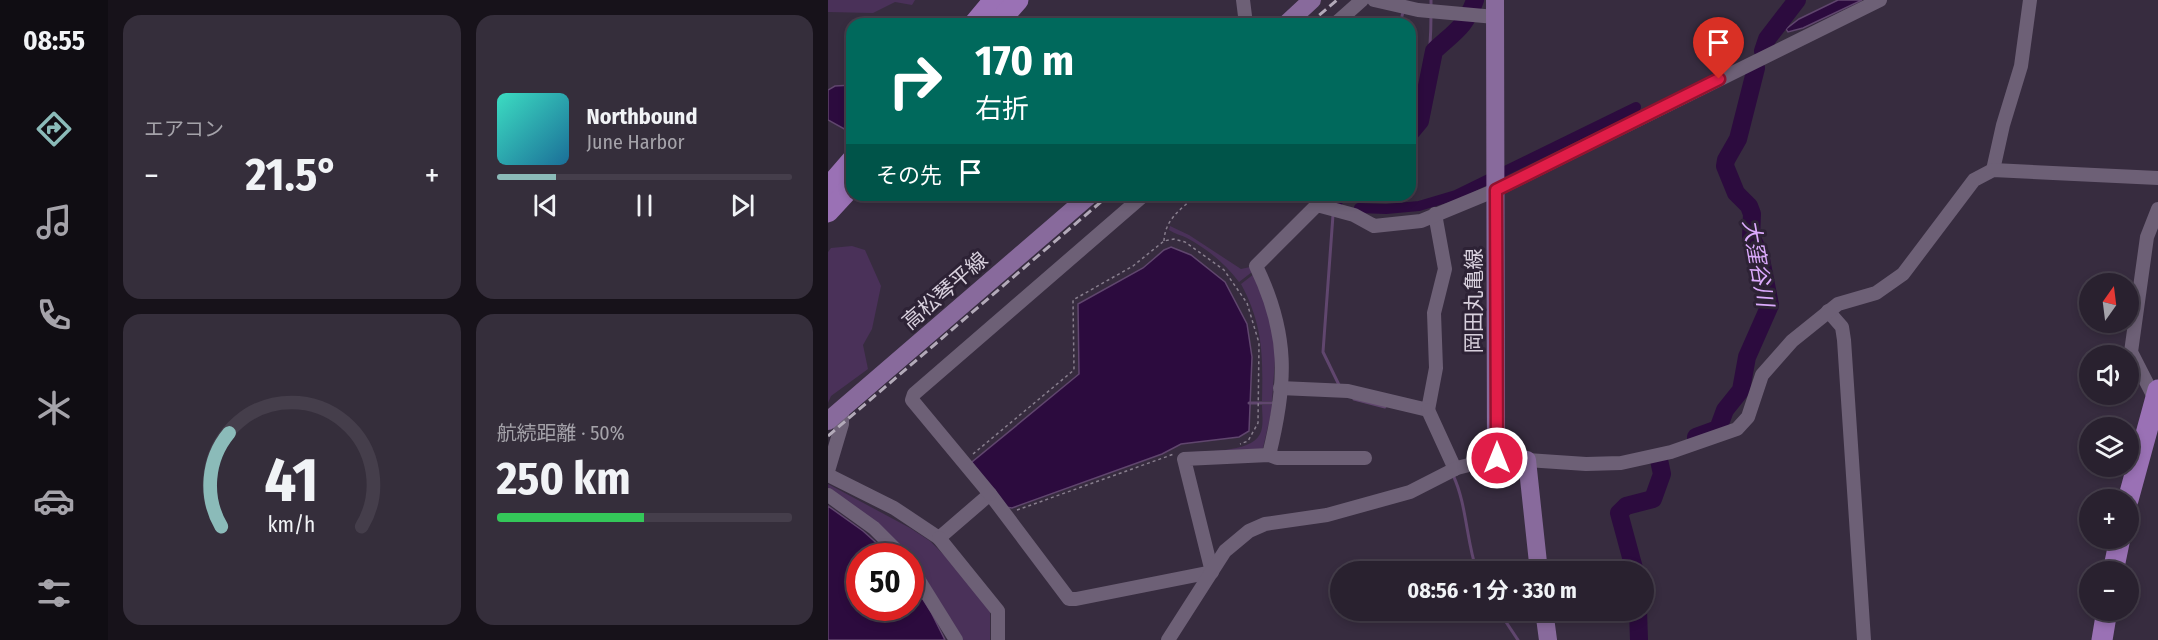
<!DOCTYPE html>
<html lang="ja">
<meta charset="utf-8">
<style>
body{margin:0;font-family:"Fira Sans Condensed","Noto Sans JP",sans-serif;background:#352e3b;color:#f1f3f6;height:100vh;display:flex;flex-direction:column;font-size:22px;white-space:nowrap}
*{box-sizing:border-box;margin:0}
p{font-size:20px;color:#a5a3aa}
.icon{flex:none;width:33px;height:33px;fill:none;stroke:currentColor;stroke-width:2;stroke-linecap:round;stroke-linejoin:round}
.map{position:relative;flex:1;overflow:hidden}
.sheet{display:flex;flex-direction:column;gap:15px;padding:15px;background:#17121a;width:720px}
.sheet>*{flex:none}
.guide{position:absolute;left:18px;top:18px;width:570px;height:183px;border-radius:18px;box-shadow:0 3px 9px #0003,0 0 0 2px #453e4b;background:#00695c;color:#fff;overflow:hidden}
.needle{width:39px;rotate:14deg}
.buttons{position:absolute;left:1251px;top:273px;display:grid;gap:12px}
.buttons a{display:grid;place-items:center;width:60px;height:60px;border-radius:50%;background:#29212f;box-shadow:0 3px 9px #0003,0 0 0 2px #453e4b;font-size:30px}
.speed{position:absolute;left:18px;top:543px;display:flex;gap:12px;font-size:30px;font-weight:700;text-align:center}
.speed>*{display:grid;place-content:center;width:78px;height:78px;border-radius:50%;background:#29212f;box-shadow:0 3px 9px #0003,0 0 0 2px #453e4b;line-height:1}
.speed .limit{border:9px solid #d22;background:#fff;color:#111}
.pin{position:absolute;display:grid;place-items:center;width:51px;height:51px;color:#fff;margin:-62px -26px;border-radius:50% 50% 50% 0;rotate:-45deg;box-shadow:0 0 6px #0007}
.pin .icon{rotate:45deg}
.me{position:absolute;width:66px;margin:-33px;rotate:0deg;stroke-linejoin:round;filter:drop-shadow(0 0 4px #0008)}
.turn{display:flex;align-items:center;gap:21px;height:126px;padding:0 30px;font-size:27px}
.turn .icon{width:78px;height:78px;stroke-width:2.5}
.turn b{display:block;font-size:42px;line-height:51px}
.then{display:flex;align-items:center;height:57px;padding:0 30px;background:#0003;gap:12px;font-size:22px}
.big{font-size:45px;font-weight:700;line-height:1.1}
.sheet .tile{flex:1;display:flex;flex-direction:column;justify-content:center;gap:9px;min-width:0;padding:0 21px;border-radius:18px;background:#352e3b}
.sheet .dial{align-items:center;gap:0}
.dial svg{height:156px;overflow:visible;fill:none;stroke:#453e4b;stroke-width:7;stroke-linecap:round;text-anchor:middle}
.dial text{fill:#f1f3f6;stroke:none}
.song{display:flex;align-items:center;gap:18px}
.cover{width:72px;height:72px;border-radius:9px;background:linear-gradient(135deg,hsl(170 70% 55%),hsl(200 70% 35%))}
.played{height:6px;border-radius:3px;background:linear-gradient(90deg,#8bbbb9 20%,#453e4b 20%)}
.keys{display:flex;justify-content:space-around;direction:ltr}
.heat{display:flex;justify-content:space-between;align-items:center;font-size:33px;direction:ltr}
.charge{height:9px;border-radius:4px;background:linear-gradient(90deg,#34c759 50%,#453e4b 0)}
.sheet .tiles{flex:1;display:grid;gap:15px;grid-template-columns:repeat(2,1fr)}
.trip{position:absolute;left:502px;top:561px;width:324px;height:60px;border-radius:30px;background:#29212f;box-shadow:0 3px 9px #0003,0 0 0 2px #453e4b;font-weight:700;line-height:60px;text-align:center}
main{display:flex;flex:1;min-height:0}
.tab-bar{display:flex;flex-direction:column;width:108px;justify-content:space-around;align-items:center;background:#100d13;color:#a5a3aa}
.tab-bar .icon{width:42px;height:42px}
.tab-bar .selected{color:#8bbbb9}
.tab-bar b{font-size:27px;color:#f1f3f6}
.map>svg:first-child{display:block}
</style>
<main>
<nav class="tab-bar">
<b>08:55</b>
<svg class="icon selected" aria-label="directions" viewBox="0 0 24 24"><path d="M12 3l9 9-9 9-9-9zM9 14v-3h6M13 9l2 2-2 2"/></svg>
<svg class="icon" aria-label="music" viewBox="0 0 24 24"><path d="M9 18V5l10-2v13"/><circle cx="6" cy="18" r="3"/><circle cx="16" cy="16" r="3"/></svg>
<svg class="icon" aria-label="phone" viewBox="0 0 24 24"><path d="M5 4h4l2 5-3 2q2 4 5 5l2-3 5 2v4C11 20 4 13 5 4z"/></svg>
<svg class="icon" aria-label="climate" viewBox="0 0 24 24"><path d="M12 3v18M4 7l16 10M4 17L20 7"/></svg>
<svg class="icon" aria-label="car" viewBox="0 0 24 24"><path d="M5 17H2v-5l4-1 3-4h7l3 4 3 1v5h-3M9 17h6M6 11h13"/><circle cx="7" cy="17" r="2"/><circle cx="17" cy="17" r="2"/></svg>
<svg class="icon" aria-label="filters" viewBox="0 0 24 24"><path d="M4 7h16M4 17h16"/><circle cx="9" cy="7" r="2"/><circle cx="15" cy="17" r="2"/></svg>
</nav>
<section class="sheet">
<div class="tiles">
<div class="tile"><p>エアコン</p>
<div class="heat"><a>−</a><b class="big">21.5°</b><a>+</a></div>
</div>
<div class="tile">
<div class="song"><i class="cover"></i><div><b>Northbound</b><p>June Harbor</p></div></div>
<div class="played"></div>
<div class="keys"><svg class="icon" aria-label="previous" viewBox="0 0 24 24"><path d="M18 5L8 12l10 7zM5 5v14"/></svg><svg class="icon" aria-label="pause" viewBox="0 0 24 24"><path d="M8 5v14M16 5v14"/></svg><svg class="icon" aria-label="next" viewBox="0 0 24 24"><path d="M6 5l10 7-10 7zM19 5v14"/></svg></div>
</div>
<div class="tile dial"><svg viewBox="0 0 100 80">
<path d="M14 69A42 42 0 1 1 86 69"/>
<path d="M14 69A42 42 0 0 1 18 21" stroke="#8bbbb9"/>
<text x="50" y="56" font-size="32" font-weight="700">41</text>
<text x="50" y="72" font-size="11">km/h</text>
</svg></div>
<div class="tile"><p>航続距離 · 50%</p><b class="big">250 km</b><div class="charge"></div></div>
</div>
</section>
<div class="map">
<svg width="1330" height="640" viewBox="0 0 1330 640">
<rect width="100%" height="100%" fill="#372c3f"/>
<g fill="#4a3159">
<path d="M 0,0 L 87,0 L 84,5 L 67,2 L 45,13 L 0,12 Z"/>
<path d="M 342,226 L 361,235 L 413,269 L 422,267 L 424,272 L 411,282 C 397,263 379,249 359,238 C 353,235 347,234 341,230 Z"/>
<path d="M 24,246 L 37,250 L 53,286 L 44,329 L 35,345 L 40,369 L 3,396 L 0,403 L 0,252 L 3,248 Z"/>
<path d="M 426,274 L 439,304 L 448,346 L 444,401 L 434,401 C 435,355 435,325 413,284 Z"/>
<path d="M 434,405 L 445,405 L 435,448 L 431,452 L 353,453 C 375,450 422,454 432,434 C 436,426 434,414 434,405 Z"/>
<path d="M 0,484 L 82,528 L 102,541 L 120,559 L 162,611 L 162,640 L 131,640 L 83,561 L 82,556 L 78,556 L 0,492 Z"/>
</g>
<g fill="#2c0b3e" stroke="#60466e" stroke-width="1.5">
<path d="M 1010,0 L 1034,0 L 975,28 L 960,32 L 958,29 L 971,19 Z"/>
<path d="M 24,85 L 24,127 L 20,131 L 0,120 L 0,90 L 7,86 Z"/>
<path d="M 343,247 L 363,255 L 397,282 L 419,324 L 424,357 L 421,431 L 411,437 L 353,444 L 334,454 L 184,508 L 177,507 L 143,465 L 144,462 L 251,374 L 250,304 L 315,268 L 336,250 Z"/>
<path d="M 0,506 L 35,531 L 63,556 L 32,556 L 32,608 L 82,608 L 83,580 L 103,612 L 117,640 L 0,640 Z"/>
</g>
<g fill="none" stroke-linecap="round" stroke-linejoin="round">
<g stroke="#60466e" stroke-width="3">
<path d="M 603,8 L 603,0"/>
<path d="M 572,24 L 575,12"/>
<path d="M 582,130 C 599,108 603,43 603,15"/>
<path d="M 485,201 L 492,195"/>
<path d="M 505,215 L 495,352 L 512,387"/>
<path d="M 526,399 L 557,407"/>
<path d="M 421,403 L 446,403"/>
<path d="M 625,475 C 639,505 638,540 649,572"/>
<path d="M 670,610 L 690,640"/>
</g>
<path stroke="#2c0b3e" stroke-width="10" d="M 531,208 L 558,209 L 591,206 L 628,195 L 808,107"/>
<g stroke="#2c0b3e" stroke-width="18">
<path d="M 935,51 L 939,39 L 969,0"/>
<path d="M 582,133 L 592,121 L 606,51 C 625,33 638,27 647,0"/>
<path d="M 505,203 L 508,195"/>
<path d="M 868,437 L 890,429 L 897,410 L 913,390 L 919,357 L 942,305 L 932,254 L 923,237 L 924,214 L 921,206 L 908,193 L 897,166 L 898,160 L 910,139 L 928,68"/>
<path d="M 807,572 L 791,513 L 798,506 L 825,499 L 834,474 L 831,460"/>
<path d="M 810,610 L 811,640"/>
</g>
<g stroke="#887e8e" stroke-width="1.5" stroke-dasharray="3 3" stroke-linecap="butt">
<path d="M 336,241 C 337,219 353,209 369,195"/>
<path d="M 145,454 L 246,370 L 245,300 L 305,266 L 336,241 L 346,239 L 357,242 L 396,270 L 419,303 L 431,343 L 430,423 L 420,441 L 412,444"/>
<path d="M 189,510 L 346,454"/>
</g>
<g stroke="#6d6076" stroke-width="14">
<path d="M 415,0 L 418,24"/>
<path d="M 546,0 L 590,10 L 667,17"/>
<path d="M 507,24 L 534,0"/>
<path d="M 1165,170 L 1175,125 L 1193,66 L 1202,0"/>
<path d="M 1000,311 L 1014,327 L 1016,340 L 1036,640"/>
<path d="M 452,388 L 520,391 L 600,410 L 608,368 L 606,313 L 617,269 L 607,214"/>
<path d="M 1330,398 L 1327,399 L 1303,352 L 1319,237 L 1330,209"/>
<path d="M 600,410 L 627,469"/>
<path d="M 441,455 C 459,383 461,334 428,266 L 489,205 L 526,215 L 546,226 L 593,221 L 668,190 L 1052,0"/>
<path d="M 699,460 L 758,464 L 793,463 L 843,452 L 909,429 L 920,417 L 934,375 L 964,341 L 1010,304 L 1048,293 L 1075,274 L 1146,180 L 1165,170 L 1330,178"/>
<path d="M 0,471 L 14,424 L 14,410"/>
<path d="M 0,475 L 66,508 L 111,538 L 162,494 L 241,599 L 248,599 L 384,572 L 356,459 L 441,455 L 449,458 L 537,458"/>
<path d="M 162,494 L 84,400 L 86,394 L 316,195"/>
<path d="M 0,495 L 46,528 L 74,556"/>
<path d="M 111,538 L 170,611 L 170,640"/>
<path d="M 82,566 L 128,640"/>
<path d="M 340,640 L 397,551 L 421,531 L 437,524 L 499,515 L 582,492 L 629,468 L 668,458"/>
</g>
<g stroke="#886a9c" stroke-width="18">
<path d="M 667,0 L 668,458 L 699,460 L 711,572"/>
<path d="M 458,24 L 484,0"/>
<path d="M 0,421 L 262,195"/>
<path d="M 716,610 L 720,640"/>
</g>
<g stroke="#9a71b5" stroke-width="21">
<path d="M 146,24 L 166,0"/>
<path d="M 169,24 L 190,0"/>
<path d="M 0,188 L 24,160"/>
<path d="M 0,212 L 24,186"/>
<path d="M 1300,500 L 1330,390"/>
<path d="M 1285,572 L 1292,538"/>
<path d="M 1274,640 L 1279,610"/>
</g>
<g stroke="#b3aab9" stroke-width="3" stroke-dasharray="9 4.5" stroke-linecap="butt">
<path d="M 481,24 L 509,0"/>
<path d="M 0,436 L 281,195"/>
</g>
</g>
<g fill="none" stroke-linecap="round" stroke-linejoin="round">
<g stroke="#92132f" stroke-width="15">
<path id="route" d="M 669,458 L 668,190 L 891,79"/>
</g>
<use href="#route" stroke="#e11d48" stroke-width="10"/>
</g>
<g text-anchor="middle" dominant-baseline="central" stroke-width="6" stroke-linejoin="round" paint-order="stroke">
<g font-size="21" fill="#d8d0dd" stroke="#2d2235">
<text transform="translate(117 291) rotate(-41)">高松琴平線</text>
<text transform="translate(646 301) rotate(-90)">岡田丸亀線</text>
</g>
<g font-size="22" font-style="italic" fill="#dcabfd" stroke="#2d2235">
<text transform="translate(930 263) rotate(80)">大窪谷川</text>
</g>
</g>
</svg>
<div class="buttons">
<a><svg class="needle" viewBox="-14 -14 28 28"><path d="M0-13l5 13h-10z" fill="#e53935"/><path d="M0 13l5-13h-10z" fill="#a5a3aa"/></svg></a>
<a><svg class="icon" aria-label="sound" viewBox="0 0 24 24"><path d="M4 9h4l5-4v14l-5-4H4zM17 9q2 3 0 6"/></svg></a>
<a><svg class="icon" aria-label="layers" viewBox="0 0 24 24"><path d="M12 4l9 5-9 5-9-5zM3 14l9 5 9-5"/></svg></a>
<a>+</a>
<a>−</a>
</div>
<div class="speed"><div class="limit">50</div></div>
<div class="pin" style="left:891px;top:79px;background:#d93025"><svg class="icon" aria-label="arrive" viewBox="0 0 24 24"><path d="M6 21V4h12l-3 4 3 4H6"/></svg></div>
<svg class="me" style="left:669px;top:458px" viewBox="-20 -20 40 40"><circle r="17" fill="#e11d48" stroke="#fff" stroke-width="3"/><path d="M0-11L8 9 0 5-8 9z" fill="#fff"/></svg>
<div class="trip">08:56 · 1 分 · 330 m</div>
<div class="guide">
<div class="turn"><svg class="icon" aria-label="right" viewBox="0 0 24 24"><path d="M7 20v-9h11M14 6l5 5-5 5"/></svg><div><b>170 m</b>右折</div></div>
<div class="then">その先<svg class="icon" aria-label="arrive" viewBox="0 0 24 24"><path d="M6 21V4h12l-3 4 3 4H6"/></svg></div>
</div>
</div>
</main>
